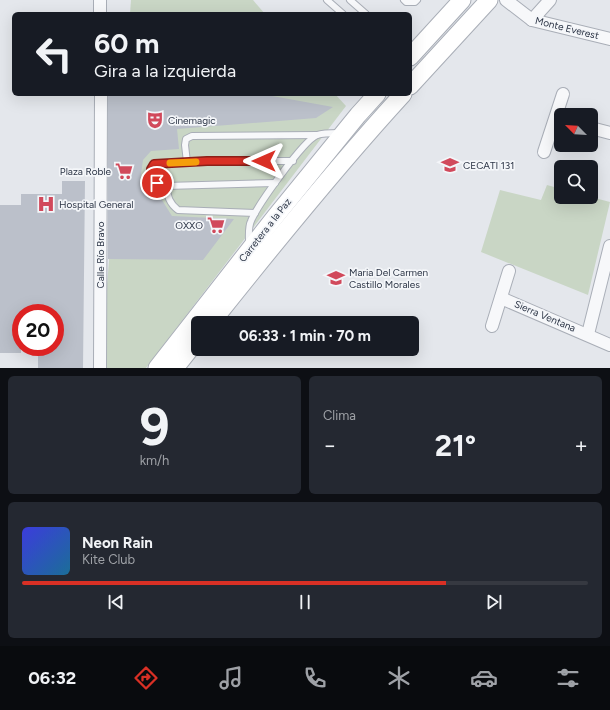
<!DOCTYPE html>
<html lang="es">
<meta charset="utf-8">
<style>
body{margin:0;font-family:Figtree,sans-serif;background:#242831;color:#f1f3f6;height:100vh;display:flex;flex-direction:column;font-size:15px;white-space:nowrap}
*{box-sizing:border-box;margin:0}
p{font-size:13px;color:#9ea1a6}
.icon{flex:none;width:22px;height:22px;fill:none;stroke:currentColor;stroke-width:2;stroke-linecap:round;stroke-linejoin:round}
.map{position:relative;height:368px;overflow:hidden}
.details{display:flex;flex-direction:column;gap:8px;padding:8px;background:#0d0f14;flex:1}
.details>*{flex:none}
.top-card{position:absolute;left:12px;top:12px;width:400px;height:84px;border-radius:6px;box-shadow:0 4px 16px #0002;background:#171b24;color:#f1f3f6;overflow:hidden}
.needle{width:26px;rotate:294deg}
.tools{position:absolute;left:554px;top:108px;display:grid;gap:8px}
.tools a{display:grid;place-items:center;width:44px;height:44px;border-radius:6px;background:#171b24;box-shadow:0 4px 16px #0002;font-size:20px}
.speed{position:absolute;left:12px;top:304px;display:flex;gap:8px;font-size:20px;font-weight:700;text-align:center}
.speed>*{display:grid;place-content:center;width:52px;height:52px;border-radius:50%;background:#171b24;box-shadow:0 4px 16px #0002;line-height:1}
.speed .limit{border:6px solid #d22;background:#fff;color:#111}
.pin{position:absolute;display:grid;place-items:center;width:34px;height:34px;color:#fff;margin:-17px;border:2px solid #fff;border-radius:50%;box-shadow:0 1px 4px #0007}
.me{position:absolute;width:44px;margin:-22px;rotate:270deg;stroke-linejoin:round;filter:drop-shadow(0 0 3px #0008)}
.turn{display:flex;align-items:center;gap:14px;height:84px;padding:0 16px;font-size:18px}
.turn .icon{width:52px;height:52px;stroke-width:2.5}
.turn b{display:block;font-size:28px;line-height:34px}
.big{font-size:30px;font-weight:700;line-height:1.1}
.details .widget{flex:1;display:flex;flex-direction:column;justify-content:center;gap:6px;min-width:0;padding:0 14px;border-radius:6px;background:#242831}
.details .dial{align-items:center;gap:0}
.dial b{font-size:52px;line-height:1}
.song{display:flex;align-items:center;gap:12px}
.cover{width:48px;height:48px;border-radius:6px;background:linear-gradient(135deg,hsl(240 70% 55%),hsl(200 70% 35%))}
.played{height:4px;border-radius:2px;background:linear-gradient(90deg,#d93025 75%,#363941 75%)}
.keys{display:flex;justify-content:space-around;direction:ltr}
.heat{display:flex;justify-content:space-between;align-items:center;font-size:22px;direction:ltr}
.details .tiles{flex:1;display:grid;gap:8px;grid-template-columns:1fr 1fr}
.widget:last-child{grid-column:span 2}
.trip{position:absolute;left:191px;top:316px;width:228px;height:40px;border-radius:6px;background:#171b24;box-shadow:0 4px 16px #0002;font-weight:700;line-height:40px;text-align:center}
.tab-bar{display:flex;height:64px;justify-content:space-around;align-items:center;background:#090b0e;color:#9ea1a6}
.tab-bar .icon{width:28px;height:28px}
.tab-bar .on{color:#d93025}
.tab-bar b{font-size:18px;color:#f1f3f6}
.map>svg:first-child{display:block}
</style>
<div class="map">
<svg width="610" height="368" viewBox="0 0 610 368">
<rect width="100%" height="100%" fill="#e4e7ec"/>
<g fill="#c9d6c5">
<path d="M 131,0 L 253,0 L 265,14 L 130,14 Z"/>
<path d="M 123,94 L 335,94 L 346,106 L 146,368 L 100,368 Z"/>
<path d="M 547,185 L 561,189 L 561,197 L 591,197 L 610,202 L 588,295 L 481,252 L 500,190 L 541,200 Z"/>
</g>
<g fill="#bbc0ca">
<path d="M 108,94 L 261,94 L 333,107 L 316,118 L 177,129 L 179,149 L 151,151 L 143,160 L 140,181 L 155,189 L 172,216 L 234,219 L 203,260 L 108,259 Z"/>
<path d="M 62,181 L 85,181 L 83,368 L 38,368 L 38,347 L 55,347 L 55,313 L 21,313 L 21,353 L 0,353 L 0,205 L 21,205 L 21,194 L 62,194 Z"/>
</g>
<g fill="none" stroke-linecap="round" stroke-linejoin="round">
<g stroke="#a9aeb7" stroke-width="8">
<g id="lane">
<path d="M 327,0 L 343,14"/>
<path d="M 350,0 L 366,14"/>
<path d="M 404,0 L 406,2 L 415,2 L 417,0"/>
<path d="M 187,162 L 185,145 L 186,139 L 192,136 L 317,135"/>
<path d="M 275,183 L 166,186 L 157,183 L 152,178 L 151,169 L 154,164 L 207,161 L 293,161"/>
<path d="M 166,186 C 168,197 169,203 178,210 L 255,213"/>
<path d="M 249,243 C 249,236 248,227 251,221 C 257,206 303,141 317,135 C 323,133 332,133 339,133"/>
</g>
</g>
<g stroke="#a9aeb7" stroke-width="14">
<g id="street">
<path d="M 100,0 L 100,14"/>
<path d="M 506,0 L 532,20 L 610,39"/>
<path d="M 532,20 L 550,0"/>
<path d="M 591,128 L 610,133"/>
<path d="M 544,152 L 563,94"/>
<path d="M 501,298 L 610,345"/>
<path d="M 492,326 L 509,271"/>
<path d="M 588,334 L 610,246"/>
<path d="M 100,368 L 101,94"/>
</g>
</g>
<g stroke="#a9aeb7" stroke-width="19">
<g id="secondary">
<path d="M 410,57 L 462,0"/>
<path d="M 410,86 L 489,0"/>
<path d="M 211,323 C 273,245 336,167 403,94"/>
<path d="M 157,368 L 275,217 L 358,115 L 377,94"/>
<path d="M 175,368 L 198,339"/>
</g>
</g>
<use href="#lane" stroke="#f7f8fa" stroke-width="6"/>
<use href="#street" stroke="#f7f8fa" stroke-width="12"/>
<use href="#secondary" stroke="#fff" stroke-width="17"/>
</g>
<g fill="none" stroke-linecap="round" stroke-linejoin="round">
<g stroke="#8d1f18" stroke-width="10">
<path id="route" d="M 157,183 L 152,178 L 151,169 L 154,164 L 207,161 L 264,161"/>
</g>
<use href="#route" stroke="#d93025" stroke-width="7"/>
<path stroke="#f59e0b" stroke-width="7" d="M 170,163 L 196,162"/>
</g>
<defs>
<g id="theatre-bare" transform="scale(1.38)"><path d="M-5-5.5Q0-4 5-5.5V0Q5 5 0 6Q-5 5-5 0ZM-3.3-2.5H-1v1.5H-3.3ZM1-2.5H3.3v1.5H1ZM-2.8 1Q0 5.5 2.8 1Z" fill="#d1495b" stroke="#f4f6f9" stroke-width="2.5" paint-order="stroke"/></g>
<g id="university-bare" transform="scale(1.38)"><path d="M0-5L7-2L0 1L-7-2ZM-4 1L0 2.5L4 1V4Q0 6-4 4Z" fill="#d1495b" stroke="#f4f6f9" stroke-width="2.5" paint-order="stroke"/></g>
<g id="supermarket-bare" transform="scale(1.38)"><path d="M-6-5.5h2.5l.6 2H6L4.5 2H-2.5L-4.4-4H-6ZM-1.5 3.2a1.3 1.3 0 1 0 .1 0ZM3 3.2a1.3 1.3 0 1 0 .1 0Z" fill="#d1495b" stroke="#f4f6f9" stroke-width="2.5" paint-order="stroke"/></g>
<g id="hospital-bare" transform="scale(1.38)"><path d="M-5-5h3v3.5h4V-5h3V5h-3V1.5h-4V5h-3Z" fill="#d1495b" stroke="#f4f6f9" stroke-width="2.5" paint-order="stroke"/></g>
<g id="school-bare" transform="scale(1.38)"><path d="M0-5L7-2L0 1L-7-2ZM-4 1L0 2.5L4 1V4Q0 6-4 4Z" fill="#d1495b" stroke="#f4f6f9" stroke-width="2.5" paint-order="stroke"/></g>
</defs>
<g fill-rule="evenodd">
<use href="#theatre-bare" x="155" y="120"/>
<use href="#university-bare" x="450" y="165"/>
<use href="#supermarket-bare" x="124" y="171"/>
<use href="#hospital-bare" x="46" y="204"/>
<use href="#supermarket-bare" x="216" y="225"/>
<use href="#school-bare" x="336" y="278"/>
</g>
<g text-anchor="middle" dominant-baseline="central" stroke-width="3.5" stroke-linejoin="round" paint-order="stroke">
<g font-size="10" fill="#2b3445" stroke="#f4f6f9">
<text transform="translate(567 28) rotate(14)">Monte Everest</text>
<text transform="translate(265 230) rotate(-52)">Carretera a la Paz</text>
<text transform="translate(100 255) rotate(-90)">Calle Río Bravo</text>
<text transform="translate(545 316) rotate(23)">Sierra Ventana</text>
</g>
<g font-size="10" fill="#2b3445" stroke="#f4f6f9" text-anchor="start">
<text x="168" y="120">Cinemagic</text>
<text x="463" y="165">CECATI 131</text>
<text x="111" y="171" text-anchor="end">Plaza Roble</text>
<text x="59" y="204">Hospital General</text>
<text x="203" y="225" text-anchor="end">OXXO</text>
<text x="349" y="272">Maria Del Carmen<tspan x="349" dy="12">Castillo Morales</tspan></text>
</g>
</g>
</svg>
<div class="tools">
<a><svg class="needle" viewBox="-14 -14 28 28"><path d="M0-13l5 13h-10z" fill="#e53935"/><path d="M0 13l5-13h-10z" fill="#9ea1a6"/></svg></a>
<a><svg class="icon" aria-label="search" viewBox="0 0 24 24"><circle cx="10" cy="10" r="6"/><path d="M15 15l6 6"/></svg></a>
</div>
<div class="speed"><div class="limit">20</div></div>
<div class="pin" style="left:157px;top:183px;background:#d93025"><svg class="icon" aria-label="arrive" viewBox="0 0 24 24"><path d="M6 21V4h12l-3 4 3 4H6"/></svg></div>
<svg class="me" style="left:264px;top:161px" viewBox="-20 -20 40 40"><path d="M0-17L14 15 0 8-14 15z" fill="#d93025" stroke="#fff" stroke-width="4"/></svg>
<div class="trip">06:33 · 1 min · 70 m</div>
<div class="top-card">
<div class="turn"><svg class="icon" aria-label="left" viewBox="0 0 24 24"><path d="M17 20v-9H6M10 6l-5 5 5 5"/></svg><div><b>60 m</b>Gira a la izquierda</div></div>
</div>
</div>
<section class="details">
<div class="tiles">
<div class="widget dial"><b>9</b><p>km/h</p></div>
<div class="widget"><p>Clima</p>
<div class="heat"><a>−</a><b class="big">21°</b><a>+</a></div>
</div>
<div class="widget">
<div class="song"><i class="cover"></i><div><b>Neon Rain</b><p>Kite Club</p></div></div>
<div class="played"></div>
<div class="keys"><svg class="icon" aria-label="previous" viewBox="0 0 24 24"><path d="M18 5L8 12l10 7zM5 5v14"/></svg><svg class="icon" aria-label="pause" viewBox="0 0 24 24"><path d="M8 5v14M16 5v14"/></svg><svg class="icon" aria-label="next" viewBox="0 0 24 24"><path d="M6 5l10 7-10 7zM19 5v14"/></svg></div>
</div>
</div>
</section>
<nav class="tab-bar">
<b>06:32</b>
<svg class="icon on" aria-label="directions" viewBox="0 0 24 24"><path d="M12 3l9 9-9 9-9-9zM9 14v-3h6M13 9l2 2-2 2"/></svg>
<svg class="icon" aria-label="music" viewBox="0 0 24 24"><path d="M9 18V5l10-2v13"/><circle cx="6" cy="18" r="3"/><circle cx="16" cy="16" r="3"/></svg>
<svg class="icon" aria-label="phone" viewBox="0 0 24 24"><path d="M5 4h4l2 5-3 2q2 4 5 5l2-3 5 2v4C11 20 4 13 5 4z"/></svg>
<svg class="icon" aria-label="climate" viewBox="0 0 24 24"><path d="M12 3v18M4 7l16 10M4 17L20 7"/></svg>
<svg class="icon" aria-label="car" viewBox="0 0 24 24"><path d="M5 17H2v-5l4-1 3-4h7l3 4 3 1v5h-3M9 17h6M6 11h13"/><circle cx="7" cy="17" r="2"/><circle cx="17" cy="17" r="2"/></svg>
<svg class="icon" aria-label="filters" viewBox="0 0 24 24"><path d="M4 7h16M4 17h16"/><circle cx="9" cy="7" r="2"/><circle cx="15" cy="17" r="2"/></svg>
</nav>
